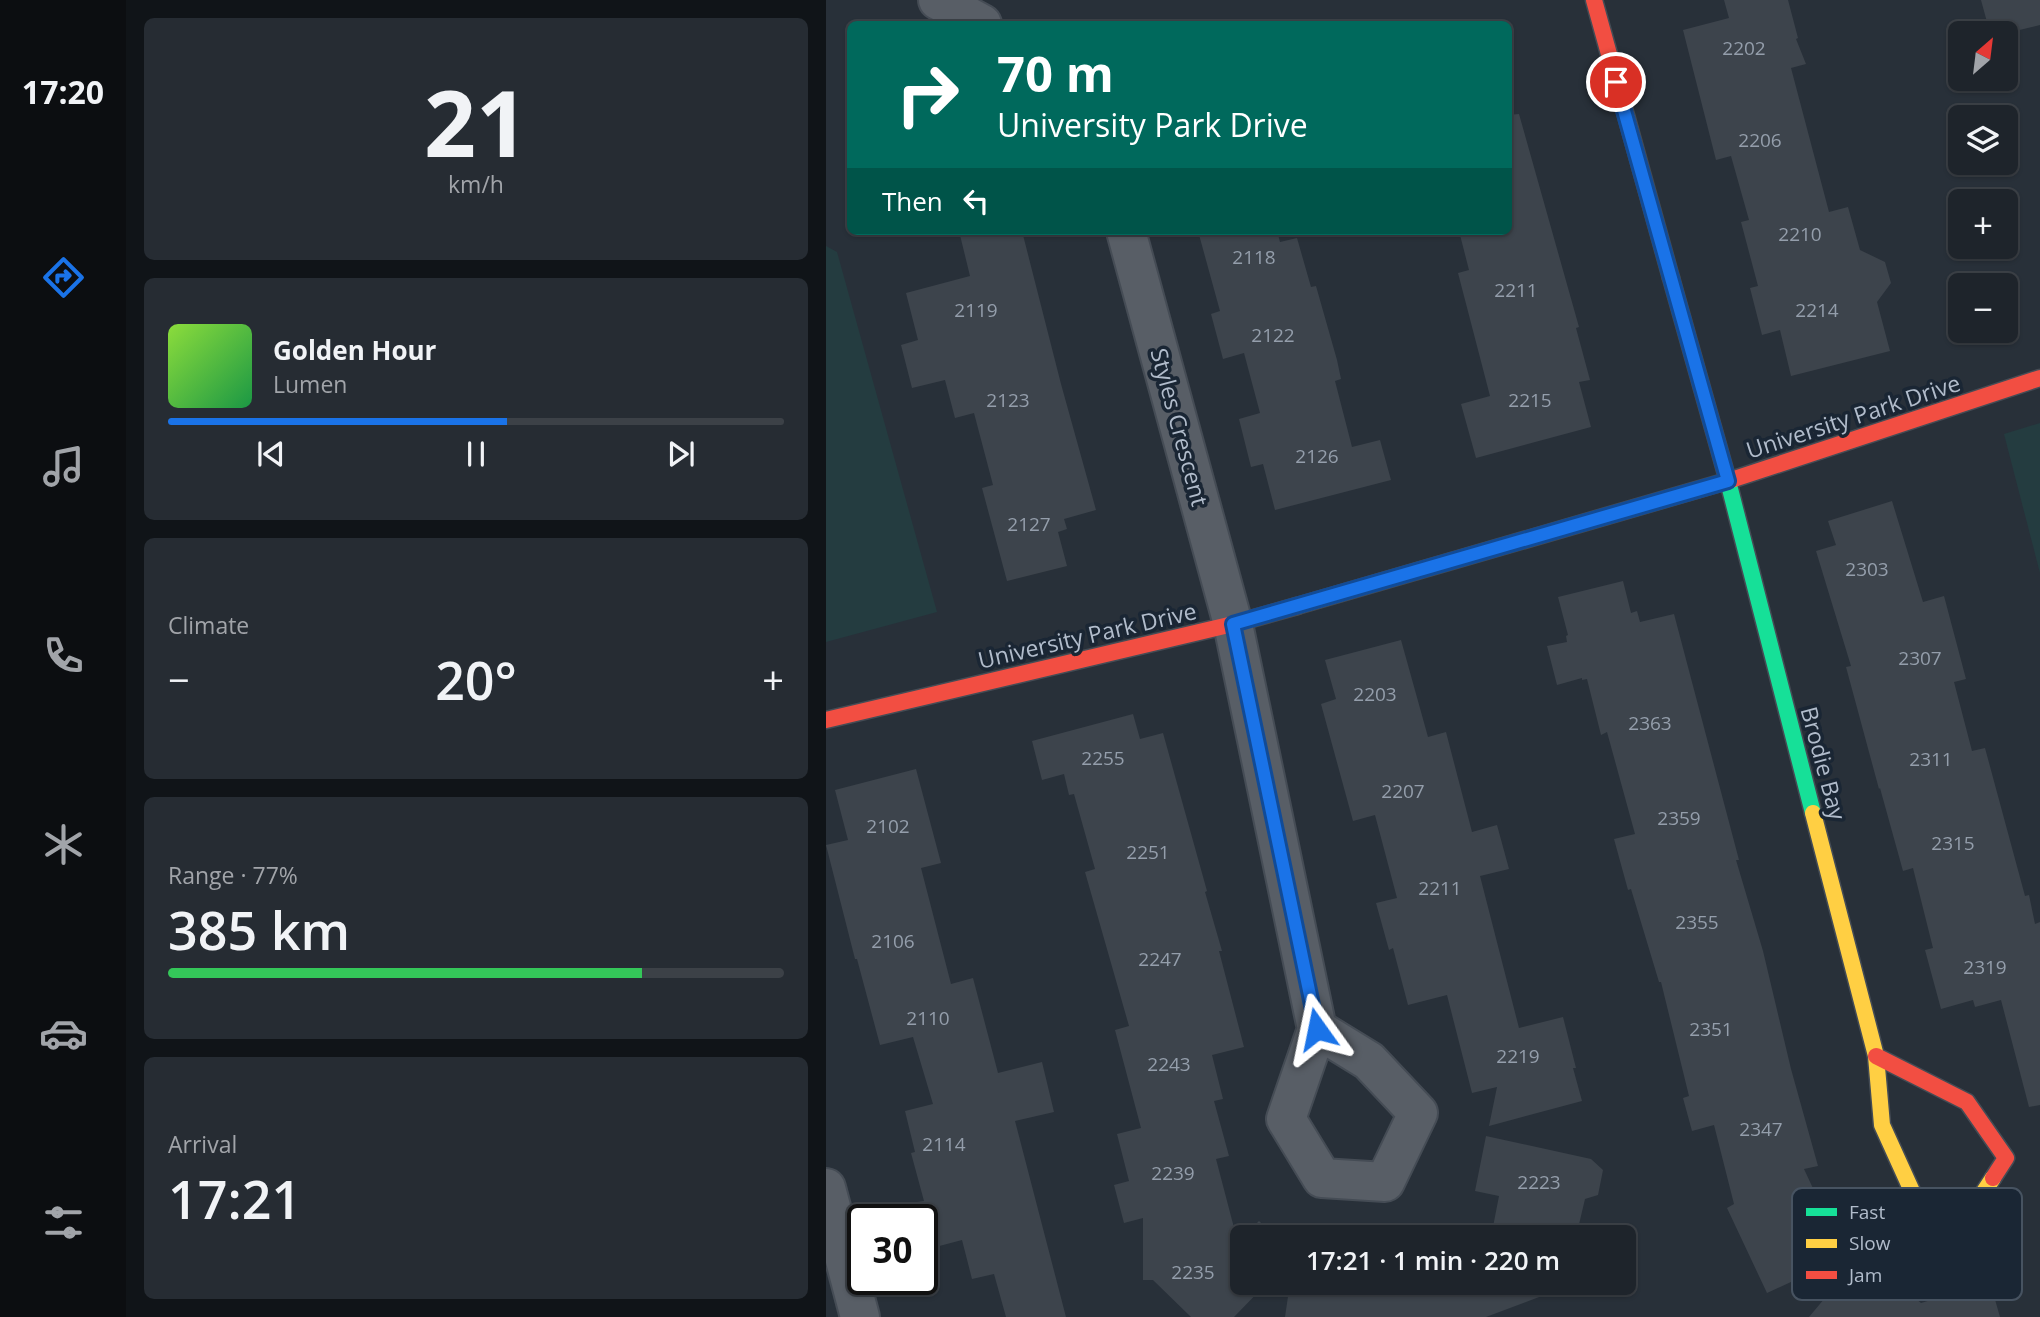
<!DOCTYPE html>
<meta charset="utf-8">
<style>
body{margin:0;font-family:"Open Sans",sans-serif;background:#262c33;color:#f1f3f6;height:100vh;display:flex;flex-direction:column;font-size:26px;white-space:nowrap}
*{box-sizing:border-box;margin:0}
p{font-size:23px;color:#a1a4a9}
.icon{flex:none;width:38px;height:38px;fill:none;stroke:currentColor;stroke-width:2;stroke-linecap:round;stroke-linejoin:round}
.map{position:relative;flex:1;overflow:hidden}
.sheet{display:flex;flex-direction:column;gap:18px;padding:18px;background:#101418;width:700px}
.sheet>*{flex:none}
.banner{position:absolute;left:21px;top:21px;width:665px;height:214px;border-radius:10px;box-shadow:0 2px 5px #0004,0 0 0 2px #3c4147;background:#00695c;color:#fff;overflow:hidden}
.needle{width:46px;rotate:28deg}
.buttons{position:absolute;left:1122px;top:21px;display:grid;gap:14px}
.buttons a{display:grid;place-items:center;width:70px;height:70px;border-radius:10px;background:#1e242b;box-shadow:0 2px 5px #0004,0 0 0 2px #3c4147;font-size:35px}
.speed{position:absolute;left:21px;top:1204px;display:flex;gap:14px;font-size:35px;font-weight:700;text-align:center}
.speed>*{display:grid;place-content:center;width:91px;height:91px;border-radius:50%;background:#1e242b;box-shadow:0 2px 5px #0004,0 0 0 2px #3c4147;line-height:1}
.speed .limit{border:4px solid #111;border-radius:10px;background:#fff;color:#111}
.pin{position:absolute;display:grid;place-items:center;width:60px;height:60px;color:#fff;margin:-30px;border:4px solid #fff;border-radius:50%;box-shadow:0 2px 7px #0007}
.me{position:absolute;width:77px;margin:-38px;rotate:348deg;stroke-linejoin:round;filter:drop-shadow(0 0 5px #0008)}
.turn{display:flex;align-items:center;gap:24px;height:147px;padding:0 35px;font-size:32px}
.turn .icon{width:91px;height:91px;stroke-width:2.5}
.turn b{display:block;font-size:49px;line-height:60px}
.then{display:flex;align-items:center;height:66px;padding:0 35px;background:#0003;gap:14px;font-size:26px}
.big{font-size:52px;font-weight:600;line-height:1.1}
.sheet .card{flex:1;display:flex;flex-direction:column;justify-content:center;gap:10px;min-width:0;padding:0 24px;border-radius:10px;background:#262c33}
.sheet .dial{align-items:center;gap:0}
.dial b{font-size:91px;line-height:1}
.song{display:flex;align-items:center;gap:21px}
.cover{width:84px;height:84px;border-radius:10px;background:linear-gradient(135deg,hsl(90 70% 55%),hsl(140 70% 35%))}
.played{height:7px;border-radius:4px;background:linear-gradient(90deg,#1a73e8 55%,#3c4147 55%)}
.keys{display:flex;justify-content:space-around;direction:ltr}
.heat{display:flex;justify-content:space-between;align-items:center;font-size:38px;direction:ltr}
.charge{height:10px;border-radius:5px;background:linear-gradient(90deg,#34c759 77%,#3c4147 0)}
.trip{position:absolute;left:404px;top:1225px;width:406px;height:70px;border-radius:10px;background:#1e242b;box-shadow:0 2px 5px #0004,0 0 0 2px #3c4147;font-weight:600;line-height:70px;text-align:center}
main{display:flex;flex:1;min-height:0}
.tabs{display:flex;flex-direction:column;width:126px;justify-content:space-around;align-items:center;background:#0c0e11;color:#a1a4a9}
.tabs .icon{width:49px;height:49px}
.tabs .current{color:#1a73e8}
.tabs b{font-size:32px;color:#f1f3f6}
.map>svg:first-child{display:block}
</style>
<main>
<nav class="tabs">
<b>17:20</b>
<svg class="icon current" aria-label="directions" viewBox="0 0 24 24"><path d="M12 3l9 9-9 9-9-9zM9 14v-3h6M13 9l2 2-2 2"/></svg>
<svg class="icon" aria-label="music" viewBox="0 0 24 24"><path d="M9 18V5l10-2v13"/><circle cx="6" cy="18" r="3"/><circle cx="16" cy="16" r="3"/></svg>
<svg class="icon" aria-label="phone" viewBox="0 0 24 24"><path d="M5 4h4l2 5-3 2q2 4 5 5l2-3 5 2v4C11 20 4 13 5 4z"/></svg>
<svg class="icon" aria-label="climate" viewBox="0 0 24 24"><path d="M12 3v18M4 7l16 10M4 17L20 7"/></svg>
<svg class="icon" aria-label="car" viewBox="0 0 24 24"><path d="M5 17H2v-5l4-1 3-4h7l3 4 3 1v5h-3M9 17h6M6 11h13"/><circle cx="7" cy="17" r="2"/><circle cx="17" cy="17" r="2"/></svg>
<svg class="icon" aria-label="filters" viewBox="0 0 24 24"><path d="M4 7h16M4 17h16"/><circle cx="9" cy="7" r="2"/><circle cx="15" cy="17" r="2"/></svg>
</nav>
<section class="sheet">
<div class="card dial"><b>21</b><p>km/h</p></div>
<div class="card">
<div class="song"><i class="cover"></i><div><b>Golden Hour</b><p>Lumen</p></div></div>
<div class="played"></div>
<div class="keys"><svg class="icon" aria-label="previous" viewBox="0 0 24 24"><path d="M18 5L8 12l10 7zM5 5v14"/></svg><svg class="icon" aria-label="pause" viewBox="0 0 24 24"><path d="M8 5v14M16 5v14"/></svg><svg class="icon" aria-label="next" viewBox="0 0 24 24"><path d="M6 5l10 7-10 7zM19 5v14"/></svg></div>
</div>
<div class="card"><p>Climate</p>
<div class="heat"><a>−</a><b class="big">20°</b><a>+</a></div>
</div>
<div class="card"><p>Range · 77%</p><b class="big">385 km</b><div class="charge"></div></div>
<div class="card"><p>Arrival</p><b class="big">17:21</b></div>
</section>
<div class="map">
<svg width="1214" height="1317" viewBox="0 0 1214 1317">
<rect width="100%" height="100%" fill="#283039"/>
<g fill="#243c40">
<path d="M 0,246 L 11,252 L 111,612 L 0,642 Z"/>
<path d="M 1214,423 L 1214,573 L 1178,434 Z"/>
</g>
<g fill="#3d444c">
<path d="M 898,0 L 962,0 L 972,38 L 970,39 L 980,64 L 965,68 L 1003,212 L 1022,207 L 1034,250 L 1059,262 L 1065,283 L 1051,302 L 1064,351 L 965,376 L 954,330 L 936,335 L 924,288 L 932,286 L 915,222 L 923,220 L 905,156 L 890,160 L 857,30 L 903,18 Z"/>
<path d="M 1155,0 L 1214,0 L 1214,25 L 1181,33 L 1164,33 Z"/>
<path d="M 693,114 L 753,327 L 750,328 L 764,380 L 753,382 L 765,427 L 650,458 L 635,404 L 664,396 L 632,273 L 643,270 L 633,231 L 682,231 L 682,115 Z"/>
<path d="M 133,231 L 196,231 L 235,384 L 270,510 L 238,519 L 241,529 L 232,532 L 241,566 L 181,581 L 156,488 L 167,485 L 148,413 L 129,418 L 119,380 L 86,388 L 75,345 L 92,340 L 80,293 L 144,276 Z"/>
<path d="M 372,231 L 451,231 L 454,242 L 471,238 L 485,287 L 490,286 L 511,360 L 515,379 L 509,381 L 526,447 L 554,440 L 565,480 L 449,510 L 437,464 L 425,467 L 413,419 L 434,413 L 418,353 L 397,359 L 385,314 L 394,311 Z"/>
<path d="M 1066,501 L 1097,602 L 1118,596 L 1140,679 L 1128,682 L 1146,751 L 1159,748 L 1199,896 L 1203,895 L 1209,924 L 1214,922 L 1214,1105 L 1203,1107 L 1175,1000 L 1149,1007 L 1147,1000 L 1115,1009 L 1099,950 L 1107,948 L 1087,868 L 1077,871 L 1054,788 L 1053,789 L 1020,667 L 1025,666 L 990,551 L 1010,545 L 1002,521 Z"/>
<path d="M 797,581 L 805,613 L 811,611 L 814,622 L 848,614 L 913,860 L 910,860 L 937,951 L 965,1069 L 992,1166 L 978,1169 L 1019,1257 L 941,1293 L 901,1208 L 908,1204 L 888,1125 L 866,1131 L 857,1098 L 863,1096 L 835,982 L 833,982 L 805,889 L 802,890 L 788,839 L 809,834 L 781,732 L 775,735 L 761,679 L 756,680 L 756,678 L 731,685 L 721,646 L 741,642 L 740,636 L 742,635 L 732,597 Z"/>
<path d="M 575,640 L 602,737 L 620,732 L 646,832 L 671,825 L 683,869 L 654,876 L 693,1028 L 737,1017 L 750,1068 L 747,1068 L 756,1101 L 663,1126 L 671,1087 L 646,1093 L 621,995 L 582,1005 L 567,948 L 563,950 L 550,903 L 571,898 L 549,815 L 527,821 L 495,704 L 510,699 L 499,660 Z"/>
<path d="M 307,714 L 314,739 L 337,733 L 381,891 L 379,892 L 396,951 L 393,951 L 418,1047 L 386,1055 L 397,1099 L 388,1101 L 403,1156 L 390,1159 L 412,1243 L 416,1238 L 416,1283 L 441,1283 L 408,1317 L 365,1317 L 327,1280 L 317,1280 L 317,1218 L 298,1223 L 288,1185 L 303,1181 L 291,1134 L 315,1128 L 289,1030 L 303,1026 L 259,872 L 269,869 L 248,794 L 243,795 L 238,774 L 216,780 L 206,741 Z"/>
<path d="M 90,769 L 115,863 L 95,868 L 125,984 L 147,978 L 172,1073 L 216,1062 L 228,1112 L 189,1121 L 240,1317 L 180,1317 L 168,1274 L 146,1279 L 136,1240 L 102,1249 L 91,1202 L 98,1201 L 85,1153 L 89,1152 L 79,1111 L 107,1104 L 87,1037 L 54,1045 L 31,959 L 29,959 L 0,845 L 22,840 L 9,790 Z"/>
<path d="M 660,1136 L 765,1159 L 777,1170 L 772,1195 L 759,1199 L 750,1237 L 665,1237 L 673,1196 L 649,1191 Z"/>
<path d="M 433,1221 L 450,1237 L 417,1237 Z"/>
<path d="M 1036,1254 L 1095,1303 L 1164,1282 L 1174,1317 L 983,1317 Z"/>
<path d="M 464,1283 L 742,1283 L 742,1286 L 660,1317 L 459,1317 Z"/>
</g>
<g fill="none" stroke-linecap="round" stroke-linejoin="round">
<g stroke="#454c55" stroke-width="42">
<g id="street">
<path d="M 112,0 L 156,24"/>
<path d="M 300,231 L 407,624 L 491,1029 L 460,1119 L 496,1178 L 559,1182 L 592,1113 L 543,1061 L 491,1029"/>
<path d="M 0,1188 L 34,1317"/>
</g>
</g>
<g stroke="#454c55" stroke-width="19">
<path id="fast" d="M 845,278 L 902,481 L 987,813"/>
</g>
<g stroke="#454c55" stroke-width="19">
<g id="slow">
<path d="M 471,606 L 908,479"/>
<path d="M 987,813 L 1050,1056 L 1056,1125 L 1090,1200 L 1148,1207 L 1167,1178"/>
</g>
</g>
<g stroke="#454c55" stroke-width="19">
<g id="jam">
<path d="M 768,0 L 845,278"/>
<path d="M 908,479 L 1214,378"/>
<path d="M 0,720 L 407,624 L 471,606"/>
<path d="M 1050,1056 L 1141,1102 L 1180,1158 L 1167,1178"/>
</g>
</g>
<use href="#street" stroke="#585e66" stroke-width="38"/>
<use href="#fast" stroke="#16e098" stroke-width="16"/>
<use href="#slow" stroke="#ffcf43" stroke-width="16"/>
<use href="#jam" stroke="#f24e42" stroke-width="16"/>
</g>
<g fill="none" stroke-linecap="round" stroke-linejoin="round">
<g stroke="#114b97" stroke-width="18">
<path id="route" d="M 491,1029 L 407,624 L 902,481 L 790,82"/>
</g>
<use href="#route" stroke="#1a73e8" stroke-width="12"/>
</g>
<g text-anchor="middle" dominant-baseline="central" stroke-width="7" stroke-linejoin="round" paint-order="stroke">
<g font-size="19" fill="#949eab">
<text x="918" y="48">2202</text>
<text x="934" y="140">2206</text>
<text x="974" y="234">2210</text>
<text x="428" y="257">2118</text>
<text x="690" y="290">2211</text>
<text x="150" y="310">2119</text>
<text x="991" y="310">2214</text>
<text x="447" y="335">2122</text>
<text x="182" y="400">2123</text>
<text x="704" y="400">2215</text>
<text x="491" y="456">2126</text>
<text x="203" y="524">2127</text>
<text x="1041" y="569">2303</text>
<text x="1094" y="658">2307</text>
<text x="549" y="694">2203</text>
<text x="824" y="723">2363</text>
<text x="277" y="758">2255</text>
<text x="1105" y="759">2311</text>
<text x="577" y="791">2207</text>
<text x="853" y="818">2359</text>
<text x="62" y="826">2102</text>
<text x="1127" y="843">2315</text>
<text x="322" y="852">2251</text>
<text x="614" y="888">2211</text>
<text x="871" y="922">2355</text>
<text x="67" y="941">2106</text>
<text x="334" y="959">2247</text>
<text x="1159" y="967">2319</text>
<text x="102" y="1018">2110</text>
<text x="885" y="1029">2351</text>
<text x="692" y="1056">2219</text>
<text x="343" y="1064">2243</text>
<text x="935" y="1129">2347</text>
<text x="118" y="1144">2114</text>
<text x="347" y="1173">2239</text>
<text x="713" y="1182">2223</text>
<text x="367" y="1272">2235</text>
</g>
<g font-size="23" fill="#b1bccb" stroke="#1a2634">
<text transform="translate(1027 416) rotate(-18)">University Park Drive</text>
<text transform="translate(354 427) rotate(75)">Styles Crescent</text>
<text transform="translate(261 635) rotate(-13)">University Park Drive</text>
<text transform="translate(998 763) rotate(75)">Brodie Bay</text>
</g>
</g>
<rect x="966" y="1188" width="230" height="112" rx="10" fill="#1a2634" stroke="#475361" stroke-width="2"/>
<rect x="980" y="1208" width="31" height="8" fill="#16e098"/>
<rect x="980" y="1239" width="31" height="9" fill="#ffcf43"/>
<rect x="980" y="1271" width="31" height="8" fill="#f24e42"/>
<g font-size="19" fill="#b1bccb">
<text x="1023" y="1219">Fast</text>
<text x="1023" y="1250">Slow</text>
<text x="1023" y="1282">Jam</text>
</g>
</svg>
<div class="buttons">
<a><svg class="needle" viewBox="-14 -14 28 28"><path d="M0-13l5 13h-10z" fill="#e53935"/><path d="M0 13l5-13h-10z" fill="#a1a4a9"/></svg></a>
<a><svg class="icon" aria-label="layers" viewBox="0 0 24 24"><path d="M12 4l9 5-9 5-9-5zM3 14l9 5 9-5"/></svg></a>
<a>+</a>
<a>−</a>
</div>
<div class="speed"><div class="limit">30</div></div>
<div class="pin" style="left:790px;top:82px;background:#d93025"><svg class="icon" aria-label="arrive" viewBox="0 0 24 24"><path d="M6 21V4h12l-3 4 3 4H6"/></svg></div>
<svg class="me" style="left:491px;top:1029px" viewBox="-20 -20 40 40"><path d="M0-17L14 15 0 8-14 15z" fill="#1a73e8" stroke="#fff" stroke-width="4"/></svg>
<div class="trip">17:21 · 1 min · 220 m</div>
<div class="banner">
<div class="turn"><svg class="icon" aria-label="right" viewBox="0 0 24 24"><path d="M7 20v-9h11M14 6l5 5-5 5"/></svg><div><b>70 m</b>University Park Drive</div></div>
<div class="then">Then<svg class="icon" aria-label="left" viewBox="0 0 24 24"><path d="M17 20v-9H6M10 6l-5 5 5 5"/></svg></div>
</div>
</div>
</main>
